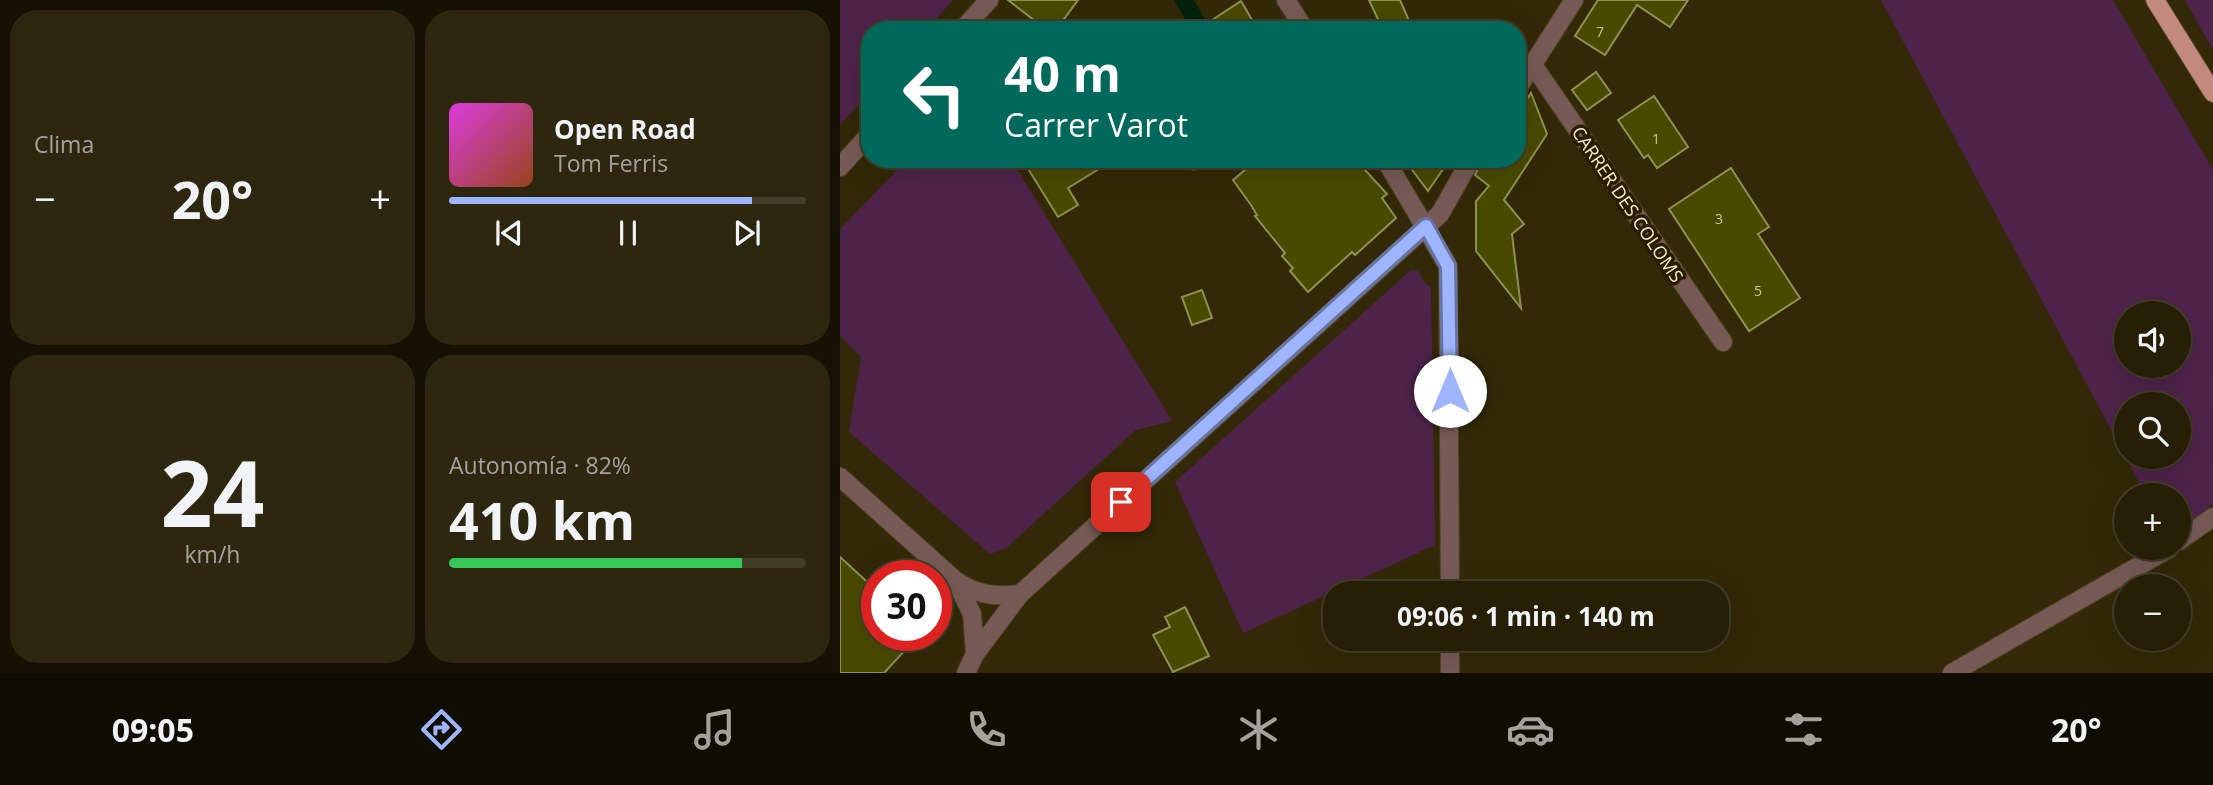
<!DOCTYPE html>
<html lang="es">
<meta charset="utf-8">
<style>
body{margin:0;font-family:"Open Sans",sans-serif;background:#2e2710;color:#f1f3f6;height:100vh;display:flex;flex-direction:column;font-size:26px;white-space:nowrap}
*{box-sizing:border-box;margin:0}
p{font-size:23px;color:#a4a29b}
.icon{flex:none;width:38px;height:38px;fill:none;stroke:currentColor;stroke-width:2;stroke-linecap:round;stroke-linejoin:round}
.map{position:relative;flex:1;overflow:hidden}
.side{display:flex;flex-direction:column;gap:10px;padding:10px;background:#151103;width:840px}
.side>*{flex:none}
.guide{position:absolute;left:21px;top:21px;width:665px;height:147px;border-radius:28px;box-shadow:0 7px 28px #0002,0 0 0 2px #423d28;background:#00695c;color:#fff;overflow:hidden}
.buttons{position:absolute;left:1274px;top:301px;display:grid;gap:14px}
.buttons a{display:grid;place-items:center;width:77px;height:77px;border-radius:50%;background:#261f06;box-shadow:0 7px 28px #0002,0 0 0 2px #423d28;font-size:35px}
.speed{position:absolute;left:21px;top:560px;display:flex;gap:14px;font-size:35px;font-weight:700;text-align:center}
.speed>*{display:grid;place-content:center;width:91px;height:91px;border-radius:50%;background:#261f06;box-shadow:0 7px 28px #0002,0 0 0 2px #423d28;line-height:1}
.speed .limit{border:10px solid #d22;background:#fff;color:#111}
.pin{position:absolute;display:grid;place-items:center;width:60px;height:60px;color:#fff;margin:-30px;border-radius:14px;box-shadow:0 4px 10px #0006}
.me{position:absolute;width:77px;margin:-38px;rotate:0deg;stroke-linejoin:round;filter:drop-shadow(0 0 5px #0008)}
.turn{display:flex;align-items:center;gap:24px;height:147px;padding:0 28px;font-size:32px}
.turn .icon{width:91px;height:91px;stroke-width:2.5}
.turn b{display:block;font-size:49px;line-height:60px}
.big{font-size:52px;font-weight:700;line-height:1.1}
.side .tile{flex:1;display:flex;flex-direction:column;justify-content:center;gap:10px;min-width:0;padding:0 24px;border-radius:28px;background:#2e2710}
.side .dial{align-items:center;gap:0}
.dial b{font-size:91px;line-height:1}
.song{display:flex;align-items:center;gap:21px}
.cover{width:84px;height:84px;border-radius:10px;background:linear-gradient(135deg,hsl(300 70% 55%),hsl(20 70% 35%))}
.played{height:7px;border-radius:4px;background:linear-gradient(90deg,#9eb4fd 85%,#423d28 85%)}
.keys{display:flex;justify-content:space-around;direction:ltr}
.heat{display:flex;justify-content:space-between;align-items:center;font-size:38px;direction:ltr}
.charge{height:10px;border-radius:5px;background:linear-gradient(90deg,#34c759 82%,#423d28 0)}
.side .tiles{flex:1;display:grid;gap:10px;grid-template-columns:repeat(2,1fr)}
.trip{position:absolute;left:483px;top:581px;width:406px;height:70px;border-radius:28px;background:#261f06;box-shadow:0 7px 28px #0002,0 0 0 2px #423d28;font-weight:700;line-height:70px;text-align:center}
.tabs{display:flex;height:112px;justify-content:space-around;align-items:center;background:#0f0c02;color:#a4a29b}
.tabs .icon{width:49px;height:49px}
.tabs .active{color:#9eb4fd}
.tabs b{font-size:32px;color:#f1f3f6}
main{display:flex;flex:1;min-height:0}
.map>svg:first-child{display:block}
</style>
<main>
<section class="side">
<div class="tiles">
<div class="tile"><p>Clima</p>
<div class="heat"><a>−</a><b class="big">20°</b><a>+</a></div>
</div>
<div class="tile">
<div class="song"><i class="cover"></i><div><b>Open Road</b><p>Tom Ferris</p></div></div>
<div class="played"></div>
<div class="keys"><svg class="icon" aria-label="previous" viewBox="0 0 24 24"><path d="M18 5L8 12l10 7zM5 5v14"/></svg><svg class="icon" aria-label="pause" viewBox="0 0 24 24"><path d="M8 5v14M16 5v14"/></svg><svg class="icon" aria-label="next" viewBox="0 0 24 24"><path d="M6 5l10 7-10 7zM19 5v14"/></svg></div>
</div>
<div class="tile dial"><b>24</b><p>km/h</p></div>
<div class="tile"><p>Autonomía · 82%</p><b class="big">410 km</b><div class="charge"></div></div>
</div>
</section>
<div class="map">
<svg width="1373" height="673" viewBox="0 0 1373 673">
<rect width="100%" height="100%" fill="#332908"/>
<g fill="#4e234a" fill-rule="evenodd">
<path d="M 0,0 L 113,0 L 86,30 L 30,30 L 30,92 L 0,125 Z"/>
<path d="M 1041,0 L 1273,0 L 1373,170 L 1373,504 L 1339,530 L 1339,495 L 1306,495 ZM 1286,313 L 1339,313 L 1339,366 L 1286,366 ZM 1286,404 L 1339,404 L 1339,457 L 1286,457 Z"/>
<path d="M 1345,0 L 1373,0 L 1373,49 L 1372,48 Z"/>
<path d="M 68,159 L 171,159 L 332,421 L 296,430 L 166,548 L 150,554 L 9,432 L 21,357 L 0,336 L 0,229 Z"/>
<path d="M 571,270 L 578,271 L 585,284 L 591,286 L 595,545 L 403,633 L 335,482 Z"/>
</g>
<path fill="#03210d" d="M 334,0 L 354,0 L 365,19 L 351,29 Z"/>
<g fill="#494a00" stroke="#8e9153" stroke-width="2">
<path d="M 168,0 L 238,0 L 216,30 L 188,30 L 195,21 Z"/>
<path d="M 529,0 L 560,0 L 573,30 L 543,30 Z"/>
<path d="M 758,0 L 848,0 L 830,27 L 797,5 L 765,55 L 735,36 Z"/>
<path d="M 401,1 L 418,30 L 357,30 Z"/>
<path d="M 756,72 L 771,93 L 747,110 L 732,90 Z"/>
<path d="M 691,93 L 707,134 L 664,200 L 684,224 L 672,234 L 681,308 L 636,251 L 636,201 L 649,186 L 635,175 L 642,159 L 677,159 L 677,115 Z"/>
<path d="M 814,96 L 848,147 L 817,168 L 808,155 L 804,158 L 778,120 Z"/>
<path d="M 182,159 L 275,159 L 228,188 L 238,205 L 218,217 Z"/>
<path d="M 418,159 L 515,159 L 547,194 L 542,198 L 556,218 L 515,255 L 512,252 L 468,292 L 450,271 L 453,268 L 442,256 L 445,253 L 415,216 L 417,215 L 411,205 L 393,180 Z"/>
<path d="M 564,159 L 610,159 L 588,191 Z"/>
<path d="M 891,168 L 929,227 L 918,234 L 960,298 L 909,331 L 829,209 Z"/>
<path d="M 362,290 L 372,318 L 352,325 L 342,297 Z"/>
<path d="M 0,557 L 37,591 L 37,635 L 79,635 L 44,673 L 0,673 Z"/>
<path d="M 345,607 L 369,656 L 333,672 L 313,635 L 330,627 L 325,617 Z"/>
</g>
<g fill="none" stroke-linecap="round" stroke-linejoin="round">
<g stroke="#4e4424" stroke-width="20">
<g id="minor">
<path d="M 446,0 L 465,30"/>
<path d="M 122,30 L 149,0"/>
<path d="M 693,65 L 883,342"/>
<path d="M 677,89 L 734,0"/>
<path d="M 545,159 L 608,266 L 610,593"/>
<path d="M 354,161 L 356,159"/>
<path d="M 0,167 L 30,134"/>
<path d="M 0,477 L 116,581 L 132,614 L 135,654 L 126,673"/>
<path d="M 1339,541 L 1373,517"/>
<path d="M 116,581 C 138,595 154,597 180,594"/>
<path d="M 610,639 L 610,673"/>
<path d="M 135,654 L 180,594 L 600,214 L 631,159"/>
<path d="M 1112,673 L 1330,548"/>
</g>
</g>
<g stroke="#4e4424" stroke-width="20">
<path id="major" d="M 1315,0 L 1373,93"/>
</g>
<use href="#minor" stroke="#775a55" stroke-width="18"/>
<use href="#major" stroke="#c4897e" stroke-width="18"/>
</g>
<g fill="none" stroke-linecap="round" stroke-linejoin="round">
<g stroke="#6775a4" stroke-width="18">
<path id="route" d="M 281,502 L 586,226 L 608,266 L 610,391"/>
</g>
<use href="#route" stroke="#9eb4fd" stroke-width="12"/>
</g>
<g text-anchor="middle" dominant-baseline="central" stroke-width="7" stroke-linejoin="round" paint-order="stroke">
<g font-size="14" fill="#ccc49a">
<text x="760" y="31">7</text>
<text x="816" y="138">1</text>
<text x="879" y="218">3</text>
<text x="918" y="290">5</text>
</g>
<g font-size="18" fill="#f7ecce" stroke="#291f00">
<text transform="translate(788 204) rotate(56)">CARRER DES COLOMS</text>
</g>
</g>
</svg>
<div class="buttons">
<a><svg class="icon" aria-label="sound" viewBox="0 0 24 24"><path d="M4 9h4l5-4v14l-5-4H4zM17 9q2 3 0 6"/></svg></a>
<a><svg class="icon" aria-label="search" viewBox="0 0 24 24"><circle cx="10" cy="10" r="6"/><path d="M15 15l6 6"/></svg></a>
<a>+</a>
<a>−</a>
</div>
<div class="speed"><div class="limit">30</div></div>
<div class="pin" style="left:281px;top:502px;background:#d93025"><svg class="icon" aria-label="arrive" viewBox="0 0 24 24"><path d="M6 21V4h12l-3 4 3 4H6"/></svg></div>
<svg class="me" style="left:610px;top:391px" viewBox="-20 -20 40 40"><circle r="19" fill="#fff"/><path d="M0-13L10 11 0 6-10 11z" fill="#9eb4fd"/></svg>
<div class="trip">09:06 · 1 min · 140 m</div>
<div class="guide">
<div class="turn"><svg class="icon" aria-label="left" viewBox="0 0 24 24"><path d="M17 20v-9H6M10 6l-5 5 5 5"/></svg><div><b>40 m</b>Carrer Varot</div></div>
</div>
</div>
</main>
<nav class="tabs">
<b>09:05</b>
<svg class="icon active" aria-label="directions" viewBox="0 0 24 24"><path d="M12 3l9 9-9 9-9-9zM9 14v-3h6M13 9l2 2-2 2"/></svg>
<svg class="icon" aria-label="music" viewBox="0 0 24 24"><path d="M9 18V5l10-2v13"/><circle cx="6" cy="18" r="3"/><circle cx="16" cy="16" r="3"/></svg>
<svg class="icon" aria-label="phone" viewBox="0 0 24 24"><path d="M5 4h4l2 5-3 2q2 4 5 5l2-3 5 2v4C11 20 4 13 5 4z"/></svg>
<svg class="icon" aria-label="climate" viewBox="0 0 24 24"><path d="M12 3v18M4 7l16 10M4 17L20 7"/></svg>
<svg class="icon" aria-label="car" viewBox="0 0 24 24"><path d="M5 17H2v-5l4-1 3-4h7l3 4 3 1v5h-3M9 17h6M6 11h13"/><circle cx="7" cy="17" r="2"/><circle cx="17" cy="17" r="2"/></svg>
<svg class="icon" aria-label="filters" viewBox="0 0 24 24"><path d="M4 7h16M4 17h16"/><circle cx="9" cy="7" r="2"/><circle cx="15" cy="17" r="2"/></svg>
<b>20°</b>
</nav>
